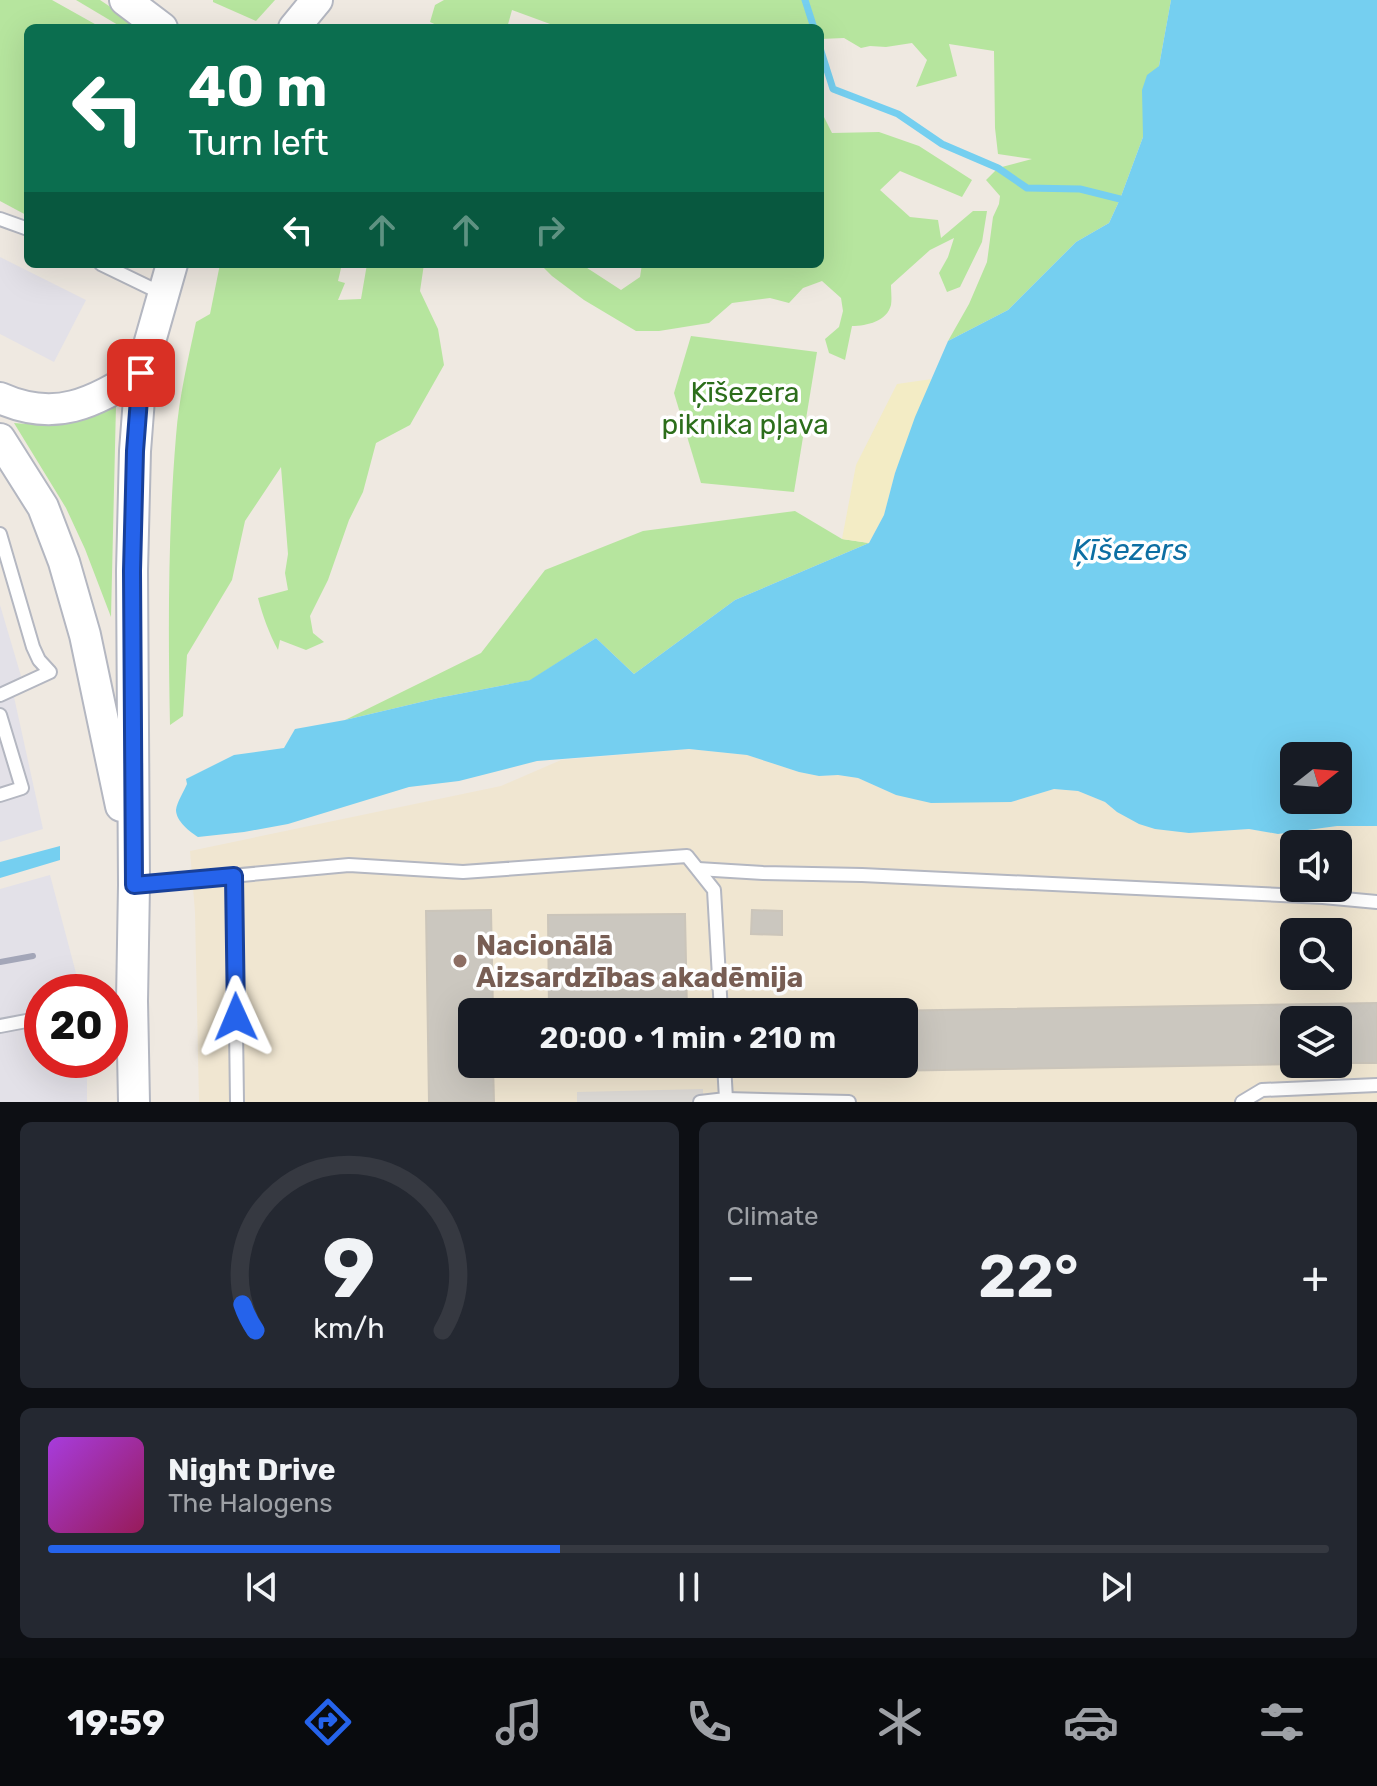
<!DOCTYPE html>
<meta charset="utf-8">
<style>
body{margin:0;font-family:Rubik,sans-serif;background:#242831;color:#f1f3f6;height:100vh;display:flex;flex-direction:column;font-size:30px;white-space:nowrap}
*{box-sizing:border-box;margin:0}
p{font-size:26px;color:#9ea1a6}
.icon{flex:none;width:44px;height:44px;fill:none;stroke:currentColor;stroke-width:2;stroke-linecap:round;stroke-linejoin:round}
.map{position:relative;height:1102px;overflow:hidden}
.side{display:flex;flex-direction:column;gap:20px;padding:20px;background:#0d0f14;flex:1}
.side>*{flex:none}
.banner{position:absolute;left:24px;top:24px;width:800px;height:244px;border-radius:12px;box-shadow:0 8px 32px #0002;background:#0b6e4f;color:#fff;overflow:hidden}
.needle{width:52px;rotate:73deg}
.buttons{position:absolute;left:1280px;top:742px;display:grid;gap:16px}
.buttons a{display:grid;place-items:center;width:72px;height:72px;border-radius:12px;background:#171b24;box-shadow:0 8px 32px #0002;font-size:40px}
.speed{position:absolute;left:24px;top:974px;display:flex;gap:16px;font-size:40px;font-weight:700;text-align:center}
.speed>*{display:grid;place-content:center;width:104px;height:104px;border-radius:50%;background:#171b24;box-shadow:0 8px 32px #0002;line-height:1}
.speed .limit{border:12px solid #d22;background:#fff;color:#111}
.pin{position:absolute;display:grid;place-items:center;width:68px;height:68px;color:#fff;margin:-34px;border-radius:16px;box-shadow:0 4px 12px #0006}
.me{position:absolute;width:88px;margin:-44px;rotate:359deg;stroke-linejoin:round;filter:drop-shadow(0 0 6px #0008)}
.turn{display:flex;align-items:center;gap:28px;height:168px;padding:0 32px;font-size:36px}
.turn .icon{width:104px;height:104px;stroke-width:2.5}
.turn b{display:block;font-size:56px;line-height:68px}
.lanes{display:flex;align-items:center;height:76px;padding:0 32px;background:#0003;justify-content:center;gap:40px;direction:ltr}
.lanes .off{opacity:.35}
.big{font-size:60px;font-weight:600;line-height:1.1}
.side .widget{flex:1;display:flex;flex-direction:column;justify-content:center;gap:12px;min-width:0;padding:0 28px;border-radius:12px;background:#242831}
.side .dial{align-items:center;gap:0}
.dial svg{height:208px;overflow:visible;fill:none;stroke:#363941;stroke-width:7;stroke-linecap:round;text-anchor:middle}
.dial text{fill:#f1f3f6;stroke:none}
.song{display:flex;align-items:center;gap:24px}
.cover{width:96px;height:96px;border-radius:12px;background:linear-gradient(135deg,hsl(280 70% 55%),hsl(330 70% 35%))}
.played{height:8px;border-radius:4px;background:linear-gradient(90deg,#2563eb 40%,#363941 40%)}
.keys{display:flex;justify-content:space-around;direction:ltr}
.heat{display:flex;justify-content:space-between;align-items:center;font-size:44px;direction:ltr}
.side .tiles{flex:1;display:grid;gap:20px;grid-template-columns:1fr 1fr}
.widget:last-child{grid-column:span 2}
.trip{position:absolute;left:458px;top:998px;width:460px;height:80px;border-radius:12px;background:#171b24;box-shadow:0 8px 32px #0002;font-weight:600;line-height:80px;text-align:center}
.dock{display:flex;height:128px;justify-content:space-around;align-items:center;background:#090b0e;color:#9ea1a6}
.dock .icon{width:56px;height:56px}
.dock .active{color:#2563eb}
.dock b{font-size:36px;color:#f1f3f6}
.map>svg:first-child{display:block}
</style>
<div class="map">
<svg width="1377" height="1102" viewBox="0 0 1377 1102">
<rect width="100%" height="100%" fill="#efe9e1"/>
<g fill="#e3e1e8">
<path d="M 0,257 L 86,300 L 54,362 L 0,334 Z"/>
<path d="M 0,605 L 21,676 L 14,697 L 43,829 L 0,842 Z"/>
<path d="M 50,875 L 81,992 L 42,992 L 42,1060 L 87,1060 L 87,1102 L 0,1102 L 0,889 Z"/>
</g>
<path fill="#f0e6d1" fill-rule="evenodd" d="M 689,749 L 747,755 L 799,772 L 819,776 L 838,775 L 858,778 L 896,795 L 1011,802 L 1054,789 L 1078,791 L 1105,802 L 1117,812 L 1189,833 L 1249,829 L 1279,834 L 1337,826 L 1377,826 L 1377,1102 L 199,1102 L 195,912 L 190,851 L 501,786 L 561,760 ZM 1294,844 L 1338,844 L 1338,888 L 1294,888 ZM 1294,932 L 1338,932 L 1338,976 L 1294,976 ZM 472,1012 L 904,1012 L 904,1064 L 472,1064 ZM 1294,1020 L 1338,1020 L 1338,1064 L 1294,1064 Z"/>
<g fill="#b6e59e">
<path d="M 0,0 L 52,0 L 102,28 L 28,28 L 28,216 L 0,201 Z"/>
<path d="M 76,0 L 100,0 L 142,28 L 123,28 Z"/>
<path d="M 213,0 L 275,0 L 256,21 L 213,2 Z"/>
<path d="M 444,0 L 1171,0 L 1159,66 L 1143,90 L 1143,137 L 1120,199 L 1109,223 L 1076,242 L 1008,310 L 948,341 L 969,304 L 987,262 L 993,217 L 999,204 L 1000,196 L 986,180 L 998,168 L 1032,159 L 998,154 L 995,128 L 994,51 L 949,44 L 957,76 L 916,87 L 927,60 L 912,43 L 886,47 L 870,46 L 861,48 L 844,38 L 820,39 L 820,28 L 561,28 L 512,10 L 507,28 L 443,28 L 430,22 L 435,5 Z"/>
<path d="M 820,109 L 832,133 L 879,132 L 919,146 L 972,180 L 962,197 L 900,171 L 880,190 L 910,217 L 938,220 L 941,238 L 973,211 L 987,211 L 982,242 L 960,287 L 947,292 L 939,273 L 948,257 L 954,238 L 930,250 L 891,285 C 891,291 892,299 891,305 C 887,321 867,326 852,326 L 845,360 L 829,353 L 825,339 L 839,327 L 843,311 L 841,298 L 822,281 L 803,288 L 789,303 L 770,298 L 732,303 L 709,323 L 659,331 L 636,331 L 584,300 L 552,276 L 540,264 L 581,264 L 621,290 L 640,277 L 642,264 L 820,264 Z"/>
<path d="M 220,264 L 342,264 L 338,281 L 345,283 L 338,300 L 361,299 L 367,264 L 424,264 L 420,291 L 438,329 L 444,365 L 410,425 L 376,443 L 363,492 L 349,520 L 328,580 L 310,616 L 313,633 L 324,642 L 306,650 L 280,640 L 278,650 C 269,633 263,617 258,598 L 288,590 L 285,573 L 288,554 L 281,467 L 245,521 L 232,580 L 187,655 L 183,716 L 170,725 C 168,630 168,531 176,436 C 179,397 188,360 196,322 L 210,314 Z"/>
<path d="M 691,336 L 817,352 L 794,492 L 701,483 L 674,393 Z"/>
<path d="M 116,405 L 111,617 L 85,549 L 66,508 L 14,423 C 57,426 78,428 116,405 Z"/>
<path d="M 795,511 L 842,539 L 869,543 L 735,600 L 634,674 L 596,638 L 531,680 L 438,698 L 345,720 L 481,653 L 545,570 L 643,531 Z"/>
</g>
<path fill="#f3ecc5" d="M 932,379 L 895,473 L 884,515 L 869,543 L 842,539 L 856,465 L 897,384 Z"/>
<path fill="#dfdcd8" d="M 703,1089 L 703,1102 L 577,1102 L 577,1092 Z"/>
<g fill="#75cff0" fill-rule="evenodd">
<path d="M 1171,0 L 1377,0 L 1377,826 L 1337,826 L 1278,834 L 1249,829 L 1189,833 L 1155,829 L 1139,824 L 1117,812 L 1105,802 L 1078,791 L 1054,789 L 1011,802 L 931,803 L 896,795 L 858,778 L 838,775 L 819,776 L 799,772 L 747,755 L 689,749 L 537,761 L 459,781 L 409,787 L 288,824 L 244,832 L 198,837 C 190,832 176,821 176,810 C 177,802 184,791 187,784 L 186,779 L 234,755 L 284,748 L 295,729 L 345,720 L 438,698 L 530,680 L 596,638 L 634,674 L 735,600 L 869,543 L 884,515 L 895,473 L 915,417 L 948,341 L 1008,310 L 1076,242 L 1109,223 L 1120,199 L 1143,137 L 1142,90 L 1147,75 L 1159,66 ZM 1294,756 L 1338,756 L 1338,800 L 1294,800 Z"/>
<path d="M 60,846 L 60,860 L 0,878 L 0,862 Z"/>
</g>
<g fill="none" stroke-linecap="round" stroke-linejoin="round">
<g stroke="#75cff0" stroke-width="7">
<path d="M 805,0 L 814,28"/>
<path d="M 820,48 L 833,89 L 898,114 L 942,144 L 998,168 L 1027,188 L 1080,189 L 1120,199"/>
</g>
</g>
<g fill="#cbc7bf" stroke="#cbc5ba" stroke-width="2">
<path d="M 491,910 L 493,1012 L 472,1012 L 472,1064 L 493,1064 L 494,1102 L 429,1102 L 426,911 Z"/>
<path d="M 752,910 L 782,911 L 782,935 L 751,934 Z"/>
<path d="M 685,914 L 687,1012 L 549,1012 L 548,915 Z"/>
<path d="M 1377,1003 L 1377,1063 L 1338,1063 L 1338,1020 L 1294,1020 L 1294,1064 L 1302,1064 L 756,1073 L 756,1064 L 904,1064 L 904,1012 L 817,1012 Z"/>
<path d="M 550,1064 L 687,1064 L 687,1074 L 550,1075 Z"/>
</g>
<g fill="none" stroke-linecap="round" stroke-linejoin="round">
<g stroke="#b4b7c1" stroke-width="16">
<g id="service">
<path d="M 0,219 L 28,229"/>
<path d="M 101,264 L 163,294"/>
<path d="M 0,534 L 33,647 L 39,660 L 50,672 L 0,695"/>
<path d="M 0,715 L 22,788 L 0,795"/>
<path d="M 698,869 L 763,873 L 862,875 L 1323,897 L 1377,902"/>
<path d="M 234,876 L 237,1102"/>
<path d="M 134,885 L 349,865 L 463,872 L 687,856 L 714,890 L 721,1012"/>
<path d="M 110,1005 L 132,1001"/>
<path d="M 0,1026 L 42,1018"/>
<path d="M 726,1099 L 849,1102"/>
<path d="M 700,1102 L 726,1099 L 724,1064"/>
<path d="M 1242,1102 L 1262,1090 L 1377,1085"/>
</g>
</g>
<g stroke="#b4b7c1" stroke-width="34">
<g id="tertiary">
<path d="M 125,0 L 162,28"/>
<path d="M 294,28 L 317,0"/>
<path d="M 0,398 C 56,423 92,403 141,373"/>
<path d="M 0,439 L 43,507 L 64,562 L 85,635 L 121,806"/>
<path d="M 134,1102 L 132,1001 L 134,885 L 132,571 L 135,451 L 141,373 L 172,264"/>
</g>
</g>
<use href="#service" stroke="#fff" stroke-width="12"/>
<use href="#tertiary" stroke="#fff" stroke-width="30"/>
<path stroke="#a3a6b8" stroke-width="6" d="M 0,962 L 33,956"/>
</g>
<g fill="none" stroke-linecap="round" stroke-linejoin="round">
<g stroke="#184099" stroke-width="20">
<path id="route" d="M 141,373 L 135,451 L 132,571 L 134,885 L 234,876 L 236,1017"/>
</g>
<use href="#route" stroke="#2563eb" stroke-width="14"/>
</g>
<circle fill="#8d6e63" stroke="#fff" stroke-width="3" cx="460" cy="961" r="8"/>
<g text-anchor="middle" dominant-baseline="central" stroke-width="7" stroke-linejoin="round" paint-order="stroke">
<g font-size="28" fill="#2c6e1b" stroke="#fff">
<text x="745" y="392">Ķīšezera<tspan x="745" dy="32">piknika pļava</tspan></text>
</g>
<g font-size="28" font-weight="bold" fill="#785e54" stroke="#fff" text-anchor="start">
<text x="476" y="945">Nacionālā<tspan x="476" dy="32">Aizsardzības akadēmija</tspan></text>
</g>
<g font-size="30" font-style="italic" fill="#0d6fa3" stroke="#fff">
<text x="1130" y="550">Ķīšezers</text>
</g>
</g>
</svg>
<div class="buttons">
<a><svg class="needle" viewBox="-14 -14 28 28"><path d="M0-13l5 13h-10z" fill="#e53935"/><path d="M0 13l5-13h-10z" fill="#9ea1a6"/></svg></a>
<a><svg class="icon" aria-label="sound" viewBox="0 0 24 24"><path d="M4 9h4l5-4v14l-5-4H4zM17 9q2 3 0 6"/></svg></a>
<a><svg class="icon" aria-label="search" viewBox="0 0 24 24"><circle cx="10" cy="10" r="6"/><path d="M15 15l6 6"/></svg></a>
<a><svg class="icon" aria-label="layers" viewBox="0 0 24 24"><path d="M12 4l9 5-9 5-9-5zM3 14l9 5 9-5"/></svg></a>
</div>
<div class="speed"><div class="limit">20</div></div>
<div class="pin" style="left:141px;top:373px;background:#d93025"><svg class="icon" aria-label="arrive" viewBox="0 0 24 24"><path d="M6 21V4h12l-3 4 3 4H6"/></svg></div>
<svg class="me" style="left:236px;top:1017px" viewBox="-20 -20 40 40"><path d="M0-17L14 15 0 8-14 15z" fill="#2563eb" stroke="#fff" stroke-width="4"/></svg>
<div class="trip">20:00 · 1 min · 210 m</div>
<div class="banner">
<div class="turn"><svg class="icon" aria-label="left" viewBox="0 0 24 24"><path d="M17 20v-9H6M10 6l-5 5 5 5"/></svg><div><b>40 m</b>Turn left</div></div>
<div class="lanes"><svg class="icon" aria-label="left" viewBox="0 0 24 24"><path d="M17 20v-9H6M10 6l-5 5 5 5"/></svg><svg class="icon off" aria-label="ahead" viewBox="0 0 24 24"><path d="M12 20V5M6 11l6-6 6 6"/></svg><svg class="icon off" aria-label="ahead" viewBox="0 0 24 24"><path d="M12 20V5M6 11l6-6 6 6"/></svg><svg class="icon off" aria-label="right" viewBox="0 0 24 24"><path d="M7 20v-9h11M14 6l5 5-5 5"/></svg></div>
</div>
</div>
<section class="side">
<div class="tiles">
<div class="widget dial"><svg viewBox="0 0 100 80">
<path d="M14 69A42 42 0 1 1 86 69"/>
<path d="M14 69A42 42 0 0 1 9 59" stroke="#2563eb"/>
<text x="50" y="56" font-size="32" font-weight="700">9</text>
<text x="50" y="72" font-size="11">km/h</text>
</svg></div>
<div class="widget"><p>Climate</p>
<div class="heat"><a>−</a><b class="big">22°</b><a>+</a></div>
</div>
<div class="widget">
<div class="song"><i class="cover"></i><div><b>Night Drive</b><p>The Halogens</p></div></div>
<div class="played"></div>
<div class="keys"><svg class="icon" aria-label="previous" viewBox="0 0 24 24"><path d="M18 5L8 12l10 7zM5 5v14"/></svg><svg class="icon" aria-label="pause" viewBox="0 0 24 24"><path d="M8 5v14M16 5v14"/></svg><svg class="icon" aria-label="next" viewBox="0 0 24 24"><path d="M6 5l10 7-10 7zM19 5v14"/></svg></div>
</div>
</div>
</section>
<nav class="dock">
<b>19:59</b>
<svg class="icon active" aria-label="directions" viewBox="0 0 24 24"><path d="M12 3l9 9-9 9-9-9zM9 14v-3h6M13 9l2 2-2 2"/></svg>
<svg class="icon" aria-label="music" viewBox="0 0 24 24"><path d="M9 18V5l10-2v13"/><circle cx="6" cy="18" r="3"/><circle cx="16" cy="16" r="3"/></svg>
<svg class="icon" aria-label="phone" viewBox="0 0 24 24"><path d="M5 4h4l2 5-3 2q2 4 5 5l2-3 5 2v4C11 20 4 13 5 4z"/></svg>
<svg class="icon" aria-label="climate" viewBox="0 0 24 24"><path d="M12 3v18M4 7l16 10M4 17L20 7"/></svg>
<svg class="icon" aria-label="car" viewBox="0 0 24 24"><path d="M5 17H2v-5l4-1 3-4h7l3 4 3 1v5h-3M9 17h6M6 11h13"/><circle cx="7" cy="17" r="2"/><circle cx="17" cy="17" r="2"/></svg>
<svg class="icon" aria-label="filters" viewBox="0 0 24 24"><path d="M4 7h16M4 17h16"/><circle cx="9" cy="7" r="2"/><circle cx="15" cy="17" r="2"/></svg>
</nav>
